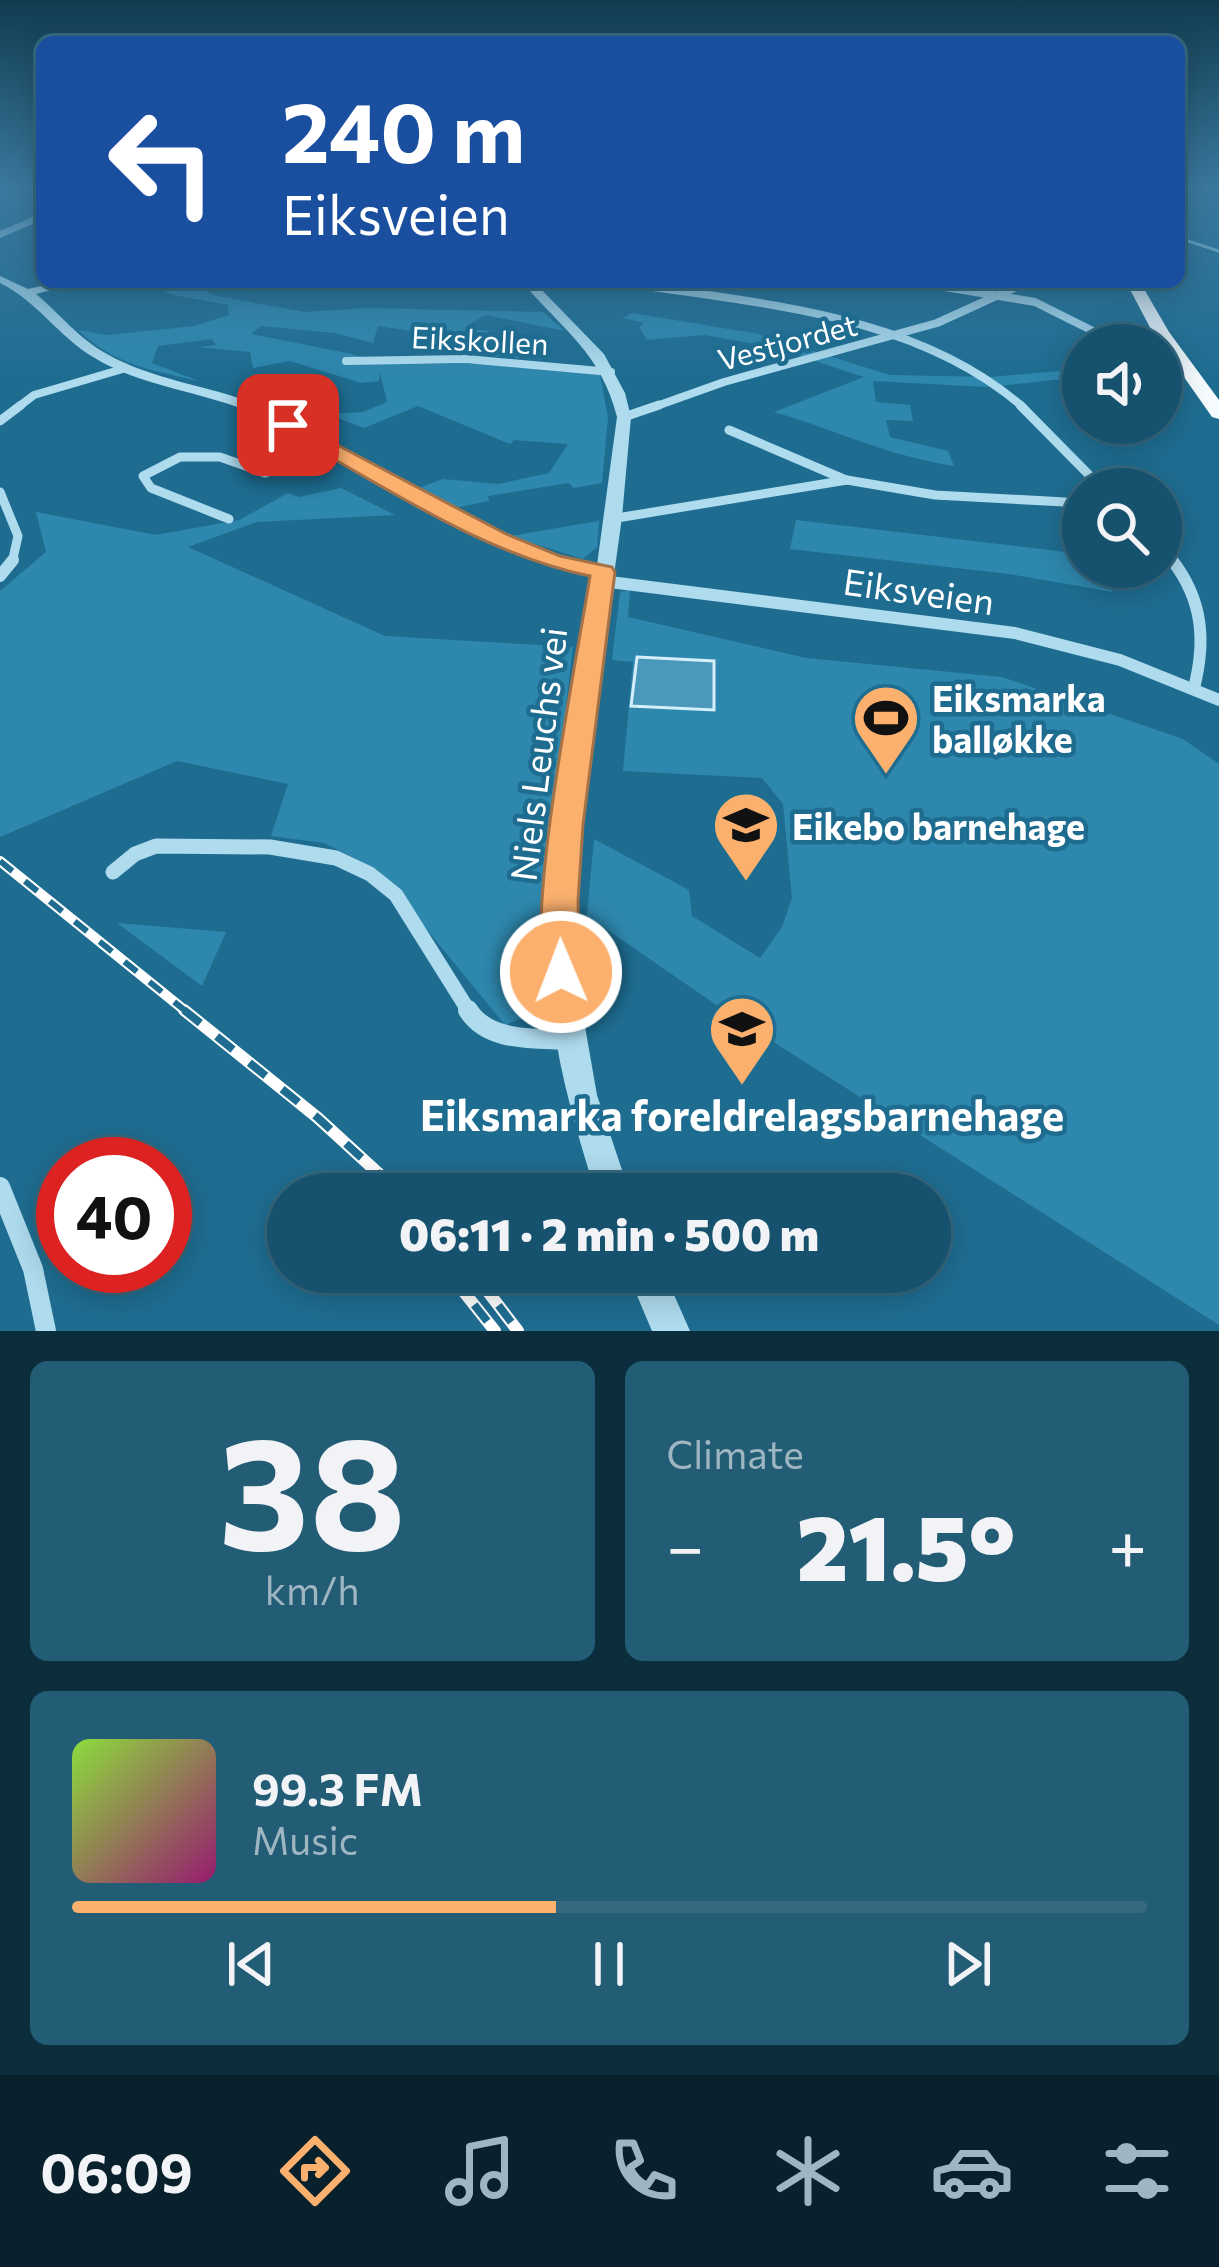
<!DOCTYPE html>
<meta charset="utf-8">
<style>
body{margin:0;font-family:Commissioner,sans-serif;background:#235c75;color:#f1f3f6;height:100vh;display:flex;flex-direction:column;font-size:45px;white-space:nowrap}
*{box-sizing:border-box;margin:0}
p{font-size:39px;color:#9eb6c2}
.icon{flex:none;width:66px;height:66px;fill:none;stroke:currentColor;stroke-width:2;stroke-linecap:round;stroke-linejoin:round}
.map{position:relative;height:1331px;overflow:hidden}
.side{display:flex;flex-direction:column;gap:30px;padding:30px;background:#0c2d3c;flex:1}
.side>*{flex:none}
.guide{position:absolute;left:36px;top:36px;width:1149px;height:252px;border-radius:18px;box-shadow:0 6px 30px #0003,0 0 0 3px #356980;background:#1a4fa0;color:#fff;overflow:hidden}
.controls{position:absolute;left:1062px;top:324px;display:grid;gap:24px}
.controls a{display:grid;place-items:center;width:120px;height:120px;border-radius:50%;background:#16526d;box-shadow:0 6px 30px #0003,0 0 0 3px #356980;font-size:60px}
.speed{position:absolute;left:36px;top:1137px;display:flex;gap:24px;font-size:60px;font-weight:700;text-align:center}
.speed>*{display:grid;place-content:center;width:156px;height:156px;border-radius:50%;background:#16526d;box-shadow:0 6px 30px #0003,0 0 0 3px #356980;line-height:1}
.speed .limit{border:18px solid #d22;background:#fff;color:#111}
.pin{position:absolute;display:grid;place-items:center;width:102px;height:102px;color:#fff;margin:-51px;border-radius:24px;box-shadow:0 6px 18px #0006}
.me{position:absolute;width:132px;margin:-66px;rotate:359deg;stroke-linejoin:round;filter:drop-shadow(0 0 9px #0008)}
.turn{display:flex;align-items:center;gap:42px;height:252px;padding:0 48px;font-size:54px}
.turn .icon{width:156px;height:156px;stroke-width:2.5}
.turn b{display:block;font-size:84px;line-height:102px}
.big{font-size:90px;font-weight:800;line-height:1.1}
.side .widget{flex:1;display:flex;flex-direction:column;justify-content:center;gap:18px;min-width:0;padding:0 42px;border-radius:18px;background:#235c75}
.side .dial{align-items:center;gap:0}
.dial b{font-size:156px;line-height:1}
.song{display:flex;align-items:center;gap:36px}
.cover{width:144px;height:144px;border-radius:18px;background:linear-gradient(135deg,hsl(90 70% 55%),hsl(320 70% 35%))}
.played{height:12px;border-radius:6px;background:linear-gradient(90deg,#fcb06e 45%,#356980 45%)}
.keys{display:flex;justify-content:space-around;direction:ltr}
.heat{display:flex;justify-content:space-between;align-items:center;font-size:66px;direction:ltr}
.side .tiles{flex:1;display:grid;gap:30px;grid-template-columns:1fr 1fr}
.widget:last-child{grid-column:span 2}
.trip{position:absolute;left:267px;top:1173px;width:684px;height:120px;border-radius:60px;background:#16526d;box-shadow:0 6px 30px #0003,0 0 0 3px #356980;font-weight:800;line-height:120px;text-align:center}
.dock{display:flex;height:192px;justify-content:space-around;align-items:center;background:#09212c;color:#9eb6c2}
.dock .icon{width:84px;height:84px}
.dock .on{color:#fcb06e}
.dock b{font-size:54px;color:#f1f3f6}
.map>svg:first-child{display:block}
</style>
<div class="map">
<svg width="1219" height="1331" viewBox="0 0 1219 1331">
<rect width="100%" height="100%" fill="#1e6d91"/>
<g fill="#2e87ad">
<path d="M 177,282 L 193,282 L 212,295 L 305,312 L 366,308 L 543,312 L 565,331 L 486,315 L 471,323 L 469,329 L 490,331 L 472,342 L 545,360 L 443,352 L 433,334 L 378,326 L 373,343 L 335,333 L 261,326 L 251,334 L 352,354 L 378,364 L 521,364 L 600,375 L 608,418 L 602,483 L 573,488 L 569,483 L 488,496 L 489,501 L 454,508 L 419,488 L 443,479 L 498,484 L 549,473 L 568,444 L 514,440 L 510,444 L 418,406 L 364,428 L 327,414 L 363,412 L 387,402 L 380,372 L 379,381 L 361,383 L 290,361 L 253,368 L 250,352 L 198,347 L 216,345 L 212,339 L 158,346 L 152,363 L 199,381 C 152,371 113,364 78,330 L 108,335 L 194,326 L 229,315 L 228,305 L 173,295 L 152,286 Z"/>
<path d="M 632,313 L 759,334 L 890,375 L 990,377 L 1083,369 L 1083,377 L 987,387 L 873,381 L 876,402 L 910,405 L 913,421 L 886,420 L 890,437 L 948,451 L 954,466 C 884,455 839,431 774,412 L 864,377 L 772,347 L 704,335 L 647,340 L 639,327 L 644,323 L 623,318 Z"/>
<path d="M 341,488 L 395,515 L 257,522 L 188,547 L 385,636 L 573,647 L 545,886 L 542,1010 L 505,1025 L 378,870 L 324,843 L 271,836 L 288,784 L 177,761 L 0,837 L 0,591 L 46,552 L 36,512 L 156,535 L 239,520 L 288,493 L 299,497 Z"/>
<path d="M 796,520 L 1083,554 L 1083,567 L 1100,567 L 1113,592 L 1009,574 L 790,549 Z"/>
<path d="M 599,521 L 597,547 L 583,559 L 510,536 Z"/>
<path d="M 630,590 L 628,617 L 806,658 L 1002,677 L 1183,739 L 1219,764 L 1219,1325 L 734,1017 L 587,916 L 594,839 L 689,890 L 692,916 L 760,958 L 782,927 L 792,898 L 783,804 L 762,778 L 623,771 L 633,662 L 612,660 L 620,592 Z"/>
<path d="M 117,923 L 226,932 L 202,986 Z"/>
</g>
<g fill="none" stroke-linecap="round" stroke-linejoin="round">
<path stroke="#a2d9ef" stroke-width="3" d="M 1179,238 L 1219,251"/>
</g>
<path fill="#4a98ba" stroke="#d4effa" stroke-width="3" d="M 637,657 L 714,661 L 714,710 L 631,706 Z"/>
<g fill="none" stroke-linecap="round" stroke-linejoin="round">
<g stroke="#aedbee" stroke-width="6">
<path d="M 618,282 L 639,285"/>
<path d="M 913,282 L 936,285"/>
<path d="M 1021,285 L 1028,282"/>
</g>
<g stroke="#aedbee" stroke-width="8">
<path d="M 620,282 C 757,304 915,312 1024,408"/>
<path d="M 915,282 L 1035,302 L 1103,336"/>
<path d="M 346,361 L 466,359 L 611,372"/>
<path d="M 17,408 L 34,395 L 126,368"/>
<path d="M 651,408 L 724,382 L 937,323 L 1027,282"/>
</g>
<g stroke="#aedbee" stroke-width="9">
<path d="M 1020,405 L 1103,489"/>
<path d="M 624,417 L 659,405"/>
<path d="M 0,421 L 21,405"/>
<path d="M 729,430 L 846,480"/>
<path d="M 0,492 L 18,536 L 12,563"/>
<path d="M 229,519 L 151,488 L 143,476 L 180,457 L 220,457 L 265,473 L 334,451"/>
<path d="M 611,519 L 847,480 L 935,495 L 1083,503"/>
<path d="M 1161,548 L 1175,563"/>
</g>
<g stroke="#aedbee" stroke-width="12">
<path d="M 1172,560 C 1203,600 1206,641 1194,688"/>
<path d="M 0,576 L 13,560"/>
<path d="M 602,581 L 1015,633 L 1120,660 L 1219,700"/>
</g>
<path stroke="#aedbee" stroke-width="15" d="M 113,872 L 135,854 L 156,846 L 270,847 L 336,858 L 370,874 L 396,895 L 470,1013"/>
<g stroke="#aedbee" stroke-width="20">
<path d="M 468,1010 C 488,1042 533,1038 567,1040"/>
<path d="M 0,1187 L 33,1269 L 46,1331"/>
</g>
<g fill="#aedbee" fill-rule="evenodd">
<path d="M 42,213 L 42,220 L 0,238 L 0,231 Z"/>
<path d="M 0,276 L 28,289 L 60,282 L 80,282 L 36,294 C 60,314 79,339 107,354 C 158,383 219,386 273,411 C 382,463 476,542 597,565 L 617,417 C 601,353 563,330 522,282 L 534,282 L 604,354 L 625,393 L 631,417 L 622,517 L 582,807 L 577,902 L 580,998 L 597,1095 L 630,1194 L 596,1194 C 576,1129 556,1065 551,997 C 541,855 573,715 595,576 C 458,550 378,470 257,415 C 204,391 143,388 93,357 C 58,336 37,301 0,283 Z"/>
<path d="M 627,1272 L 664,1272 L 690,1331 L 652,1331 Z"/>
</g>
<path fill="#f5fbff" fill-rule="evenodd" d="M 1126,282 L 1140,282 L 1169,332 L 1219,400 L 1219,419 L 1212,417 L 1153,333 Z"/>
<g stroke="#fff" stroke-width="10">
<path id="rail-far1" d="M 0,861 L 188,1013"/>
</g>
<g stroke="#fff" stroke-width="12">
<g id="rail">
<path d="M 184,1010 L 318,1118 L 401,1194"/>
<path d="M 448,1272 L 495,1331"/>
<path d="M 473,1272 L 518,1331"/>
</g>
</g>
<use href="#rail-far1" stroke="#1e6d91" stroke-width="6" stroke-dasharray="16" stroke-linecap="butt"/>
<use href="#rail" stroke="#1e6d91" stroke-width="8" stroke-dasharray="21" stroke-linecap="butt"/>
</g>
<linearGradient id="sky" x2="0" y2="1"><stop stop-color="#103c50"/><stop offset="0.5" stop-color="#3b789d"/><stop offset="1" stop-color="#3b789d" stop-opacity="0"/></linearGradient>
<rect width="1219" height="374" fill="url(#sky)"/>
<path fill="#fcb06e" stroke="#a47248" stroke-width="3" d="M 288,419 L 506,534 L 560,556 L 612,567 L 615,572 L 583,825 L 578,901 L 580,972 L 575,983 L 561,987 L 548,983 C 521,930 579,649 590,576 C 479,553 380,483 281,429 L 281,421 Z"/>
<defs>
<g id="stadium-pin" transform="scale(3.45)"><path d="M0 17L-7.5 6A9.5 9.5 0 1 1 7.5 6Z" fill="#fcb06e" stroke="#1e6d91"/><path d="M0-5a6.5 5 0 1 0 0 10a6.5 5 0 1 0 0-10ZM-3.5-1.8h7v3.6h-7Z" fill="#111"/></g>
<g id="school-pin" transform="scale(3.45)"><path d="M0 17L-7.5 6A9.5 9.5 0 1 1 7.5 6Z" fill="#fcb06e" stroke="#1e6d91"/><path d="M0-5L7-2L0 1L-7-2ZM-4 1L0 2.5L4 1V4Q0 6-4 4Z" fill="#111"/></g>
</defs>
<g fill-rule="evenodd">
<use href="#stadium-pin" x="886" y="718"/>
<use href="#school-pin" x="746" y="825"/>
<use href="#school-pin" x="742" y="1029"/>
</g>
<g text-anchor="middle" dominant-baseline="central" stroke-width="9" stroke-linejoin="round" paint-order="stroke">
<g font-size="30" fill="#fff" stroke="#1e6d91">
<text transform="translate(480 339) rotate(3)">Eikskollen</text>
<text transform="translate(787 341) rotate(-15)">Vestjordet</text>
</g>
<g font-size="36" fill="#fff" stroke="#1e6d91">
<text transform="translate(919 590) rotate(8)">Eiksveien</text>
<text transform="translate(537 754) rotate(-83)">Niels Leuchs vei</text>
</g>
<g font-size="36" font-weight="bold" fill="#fff" stroke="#1e6d91" text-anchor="start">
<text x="932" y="697">Eiksmarka<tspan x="932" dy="41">balløkke</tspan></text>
<text x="792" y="825">Eikebo barnehage</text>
</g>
<g font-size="42" font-weight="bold" fill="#fff" stroke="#1e6d91">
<text x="742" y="1114">Eiksmarka foreldrelagsbarnehage</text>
</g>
</g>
</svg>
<div class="controls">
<a><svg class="icon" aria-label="sound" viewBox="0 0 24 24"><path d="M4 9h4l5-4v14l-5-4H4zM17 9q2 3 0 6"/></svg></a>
<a><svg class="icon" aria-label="search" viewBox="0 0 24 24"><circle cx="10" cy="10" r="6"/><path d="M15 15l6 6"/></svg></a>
</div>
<div class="speed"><div class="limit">40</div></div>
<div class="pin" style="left:288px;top:425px;background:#d93025"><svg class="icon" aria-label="arrive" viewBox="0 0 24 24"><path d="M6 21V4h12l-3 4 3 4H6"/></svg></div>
<svg class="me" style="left:561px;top:972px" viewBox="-20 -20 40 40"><circle r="17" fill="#fcb06e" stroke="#fff" stroke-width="3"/><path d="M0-11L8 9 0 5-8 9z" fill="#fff"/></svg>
<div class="trip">06:11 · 2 min · 500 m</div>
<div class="guide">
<div class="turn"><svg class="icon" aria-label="left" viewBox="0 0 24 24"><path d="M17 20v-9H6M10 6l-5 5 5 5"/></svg><div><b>240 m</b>Eiksveien</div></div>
</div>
</div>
<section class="side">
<div class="tiles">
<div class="widget dial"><b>38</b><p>km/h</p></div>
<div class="widget"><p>Climate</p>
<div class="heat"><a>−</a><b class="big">21.5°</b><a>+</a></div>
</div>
<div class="widget">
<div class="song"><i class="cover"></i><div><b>99.3 FM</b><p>Music</p></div></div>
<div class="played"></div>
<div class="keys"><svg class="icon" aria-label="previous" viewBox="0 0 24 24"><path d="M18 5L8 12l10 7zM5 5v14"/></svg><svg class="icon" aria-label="pause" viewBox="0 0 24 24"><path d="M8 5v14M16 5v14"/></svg><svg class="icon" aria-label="next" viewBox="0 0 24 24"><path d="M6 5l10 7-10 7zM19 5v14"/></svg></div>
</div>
</div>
</section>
<nav class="dock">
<b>06:09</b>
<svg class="icon on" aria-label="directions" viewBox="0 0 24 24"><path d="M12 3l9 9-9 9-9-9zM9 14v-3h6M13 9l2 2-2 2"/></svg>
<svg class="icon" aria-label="music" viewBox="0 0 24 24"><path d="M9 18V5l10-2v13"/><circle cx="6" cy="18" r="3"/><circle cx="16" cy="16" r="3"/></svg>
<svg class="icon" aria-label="phone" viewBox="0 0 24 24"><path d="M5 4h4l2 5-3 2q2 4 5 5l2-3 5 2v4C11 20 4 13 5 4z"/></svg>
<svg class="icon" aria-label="climate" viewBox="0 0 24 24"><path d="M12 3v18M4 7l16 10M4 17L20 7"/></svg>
<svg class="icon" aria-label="car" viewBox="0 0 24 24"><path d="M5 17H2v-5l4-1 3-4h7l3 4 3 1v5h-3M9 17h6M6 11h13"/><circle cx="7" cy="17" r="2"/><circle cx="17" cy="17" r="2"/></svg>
<svg class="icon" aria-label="filters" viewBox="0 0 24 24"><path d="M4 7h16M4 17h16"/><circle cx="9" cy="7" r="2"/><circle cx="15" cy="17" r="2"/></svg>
</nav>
